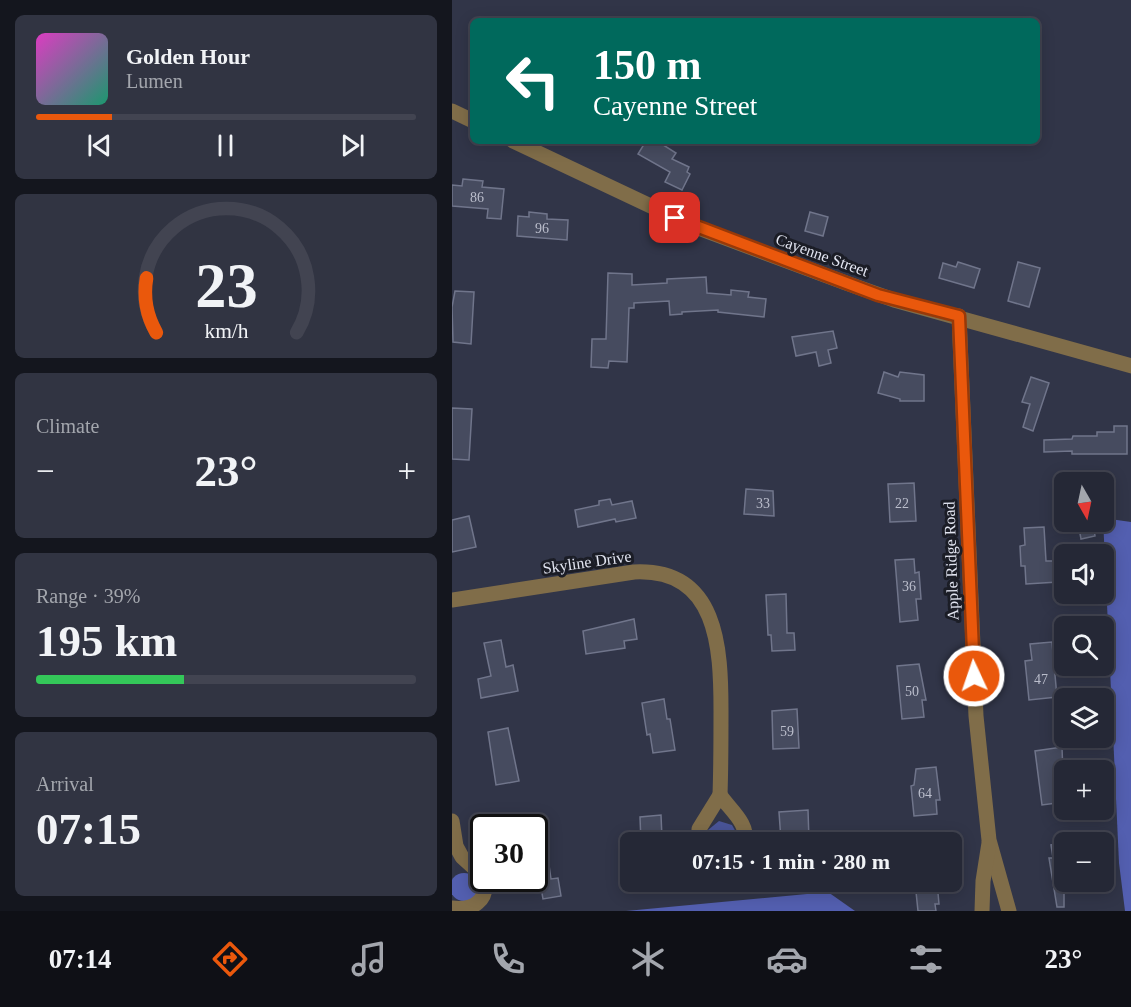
<!DOCTYPE html>
<meta charset="utf-8">
<style>
body{margin:0;font-family:Georgia,serif;background:#313442;color:#f1f3f6;height:100vh;display:flex;flex-direction:column;font-size:22px;white-space:nowrap}
*{box-sizing:border-box;margin:0}
p{font-size:20px;color:#a3a6ad}
.icon{flex:none;width:33px;height:33px;fill:none;stroke:currentColor;stroke-width:2;stroke-linecap:round;stroke-linejoin:round}
.map{position:relative;flex:1;overflow:hidden}
.details{display:flex;flex-direction:column;gap:15px;padding:15px;background:#14161e;width:452px}
.details>*{flex:none}
.banner{position:absolute;left:18px;top:18px;width:570px;height:126px;border-radius:9px;box-shadow:0 3px 15px #0003,0 0 0 2px #424451;background:#00695c;color:#fff;overflow:hidden}
.needle{width:39px;rotate:171deg}
.buttons{position:absolute;left:602px;top:472px;display:grid;gap:12px}
.buttons a{display:grid;place-items:center;width:60px;height:60px;border-radius:9px;background:#252836;box-shadow:0 3px 15px #0003,0 0 0 2px #424451;font-size:30px}
.speed{position:absolute;left:18px;top:814px;display:flex;gap:12px;font-size:30px;font-weight:700;text-align:center}
.speed>*{display:grid;place-content:center;width:78px;height:78px;border-radius:50%;background:#252836;box-shadow:0 3px 15px #0003,0 0 0 2px #424451;line-height:1}
.speed .limit{border:3px solid #111;border-radius:9px;background:#fff;color:#111}
.pin{position:absolute;display:grid;place-items:center;width:51px;height:51px;color:#fff;margin:-26px;border-radius:12px;box-shadow:0 3px 9px #0006}
.me{position:absolute;width:66px;margin:-33px;rotate:357deg;stroke-linejoin:round;filter:drop-shadow(0 0 4px #0008)}
.turn{display:flex;align-items:center;gap:21px;height:126px;padding:0 24px;font-size:27px}
.turn .icon{width:78px;height:78px;stroke-width:2.5}
.turn b{display:block;font-size:42px;line-height:51px}
.big{font-size:45px;font-weight:700;line-height:1.1}
.details .widget{flex:1;display:flex;flex-direction:column;justify-content:center;gap:9px;min-width:0;padding:0 21px;border-radius:9px;background:#313442}
.details .dial{align-items:center;gap:0}
.dial svg{height:156px;overflow:visible;fill:none;stroke:#424451;stroke-width:7;stroke-linecap:round;text-anchor:middle}
.dial text{fill:#f1f3f6;stroke:none}
.song{display:flex;align-items:center;gap:18px}
.cover{width:72px;height:72px;border-radius:9px;background:linear-gradient(135deg,hsl(310 70% 55%),hsl(160 70% 35%))}
.played{height:6px;border-radius:3px;background:linear-gradient(90deg,#ea580c 20%,#424451 20%)}
.keys{display:flex;justify-content:space-around;direction:ltr}
.heat{display:flex;justify-content:space-between;align-items:center;font-size:33px;direction:ltr}
.charge{height:9px;border-radius:4px;background:linear-gradient(90deg,#34c759 39%,#424451 0)}
.trip{position:absolute;left:168px;top:832px;width:342px;height:60px;border-radius:9px;background:#252836;box-shadow:0 3px 15px #0003,0 0 0 2px #424451;font-weight:700;line-height:60px;text-align:center}
.dock{display:flex;height:96px;justify-content:space-around;align-items:center;background:#0f1016;color:#a3a6ad}
.dock .icon{width:42px;height:42px}
.dock .current{color:#ea580c}
.dock b{font-size:27px;color:#f1f3f6}
main{display:flex;flex:1;min-height:0}
.map>svg:first-child{display:block}
</style>
<main>
<section class="details">
<div class="widget">
<div class="song"><i class="cover"></i><div><b>Golden Hour</b><p>Lumen</p></div></div>
<div class="played"></div>
<div class="keys"><svg class="icon" aria-label="previous" viewBox="0 0 24 24"><path d="M18 5L8 12l10 7zM5 5v14"/></svg><svg class="icon" aria-label="pause" viewBox="0 0 24 24"><path d="M8 5v14M16 5v14"/></svg><svg class="icon" aria-label="next" viewBox="0 0 24 24"><path d="M6 5l10 7-10 7zM19 5v14"/></svg></div>
</div>
<div class="widget dial"><svg viewBox="0 0 100 80">
<path d="M14 69A42 42 0 1 1 86 69"/>
<path d="M14 69A42 42 0 0 1 9 41" stroke="#ea580c"/>
<text x="50" y="56" font-size="32" font-weight="700">23</text>
<text x="50" y="72" font-size="11">km/h</text>
</svg></div>
<div class="widget"><p>Climate</p>
<div class="heat"><a>−</a><b class="big">23°</b><a>+</a></div>
</div>
<div class="widget"><p>Range · 39%</p><b class="big">195 km</b><div class="charge"></div></div>
<div class="widget"><p>Arrival</p><b class="big">07:15</b></div>
</section>
<div class="map">
<svg width="680" height="911" viewBox="0 0 680 911">
<rect width="100%" height="100%" fill="#313548"/>
<path fill="#495498" d="M 267,821 L 280,825 L 285,834 L 283,843 L 257,843 L 256,830 Z"/>
<g fill="#535fb0">
<path d="M 651,518 L 679,522 L 679,911 L 673,911 L 667,863 Z"/>
<circle cx="12" cy="887" r="14"/>
<path d="M 376,892 L 403,911 L 174,911 Z"/>
</g>
<g fill="#464b5f" stroke="#70758b" stroke-width="1.5">
<path d="M 194,141 L 205,141 L 224,153 L 220,159 L 237,167 L 235,172 L 238,174 L 230,190 L 213,182 L 218,172 L 186,154 Z"/>
<path d="M 11,179 L 31,181 L 30,187 L 52,189 L 49,219 L 35,218 L 36,209 L 0,206 L 0,185 L 10,186 Z"/>
<path d="M 77,212 L 95,214 L 95,219 L 116,220 L 115,240 L 65,236 L 66,216 L 77,217 Z"/>
<path d="M 358,212 L 376,217 L 371,236 L 353,231 Z"/>
<path d="M 506,262 L 528,269 L 522,288 L 487,278 L 491,263 L 504,267 Z"/>
<path d="M 566,262 L 588,268 L 577,307 L 556,301 Z"/>
<path d="M 156,273 L 180,274 L 180,285 L 215,283 L 215,279 L 254,277 L 255,293 L 279,295 L 279,290 L 297,292 L 296,297 L 314,299 L 312,317 L 266,312 L 266,310 L 230,312 L 230,314 L 218,315 L 217,301 L 182,303 L 182,308 L 177,308 L 175,362 L 157,361 L 156,368 L 139,367 L 140,339 L 154,339 Z"/>
<path d="M 3,291 L 22,292 L 19,344 L 1,342 L 0,307 Z"/>
<path d="M 381,331 L 385,348 L 376,350 L 379,363 L 367,366 L 364,352 L 344,356 L 340,337 Z"/>
<path d="M 432,372 L 446,377 L 448,372 L 472,375 L 472,401 L 448,401 L 448,399 L 426,393 Z"/>
<path d="M 579,377 L 597,383 L 581,431 L 571,427 L 578,404 L 570,402 Z"/>
<path d="M 0,408 L 20,409 L 17,460 L 0,459 Z"/>
<path d="M 662,426 L 675,426 L 675,454 L 620,454 L 620,451 L 592,452 L 592,440 L 620,439 L 621,436 L 645,436 L 645,432 L 662,432 Z"/>
<path d="M 462,483 L 464,521 L 438,522 L 436,484 Z"/>
<path d="M 294,489 L 321,491 L 322,516 L 292,514 Z"/>
<path d="M 158,499 L 160,505 L 180,501 L 184,518 L 164,522 L 163,519 L 126,527 L 123,510 L 147,505 L 147,501 Z"/>
<path d="M 17,516 L 24,547 L 0,552 L 0,520 Z"/>
<path d="M 641,522 L 643,536 L 629,539 L 626,523 Z"/>
<path d="M 592,527 L 594,561 L 605,561 L 606,582 L 574,584 L 573,566 L 569,566 L 568,546 L 573,545 L 572,528 Z"/>
<path d="M 462,559 L 463,573 L 467,572 L 469,599 L 464,599 L 466,620 L 448,622 L 443,560 Z"/>
<path d="M 334,594 L 335,633 L 342,633 L 343,650 L 320,651 L 319,635 L 316,635 L 314,595 Z"/>
<path d="M 182,619 L 185,639 L 172,641 L 173,648 L 134,654 L 131,631 Z"/>
<path d="M 49,640 L 54,667 L 61,665 L 66,691 L 29,698 L 26,679 L 39,676 L 32,643 Z"/>
<path d="M 600,642 L 605,697 L 577,700 L 573,661 L 580,660 L 578,644 Z"/>
<path d="M 467,664 L 474,700 L 470,700 L 472,717 L 450,719 L 445,666 Z"/>
<path d="M 212,699 L 215,719 L 218,719 L 223,750 L 201,753 L 198,734 L 195,735 L 190,703 Z"/>
<path d="M 345,709 L 347,748 L 321,749 L 320,711 Z"/>
<path d="M 56,728 L 67,781 L 44,785 L 36,732 Z"/>
<path d="M 610,747 L 612,802 L 590,805 L 583,751 Z"/>
<path d="M 484,767 L 488,800 L 484,800 L 485,814 L 462,816 L 459,786 L 462,785 L 464,769 Z"/>
<path d="M 356,810 L 357,840 L 331,843 L 331,840 L 329,840 L 327,812 Z"/>
<path d="M 209,815 L 210,838 L 207,838 L 208,843 L 189,843 L 188,817 Z"/>
<path d="M 612,843 L 612,907 L 605,907 L 597,858 L 601,858 L 599,845 Z"/>
<path d="M 94,844 L 99,879 L 106,878 L 109,896 L 91,899 L 88,882 L 82,882 L 82,846 Z"/>
<path d="M 463,882 L 485,882 L 487,904 L 483,904 L 484,911 L 466,911 Z"/>
</g>
<g fill="none" stroke-linecap="round" stroke-linejoin="round">
<g stroke="#806d49" stroke-width="15">
<path d="M 0,111 L 21,121"/>
<path d="M 61,141 L 241,226 L 394,283 L 442,300 L 680,366"/>
<path d="M 507,316 L 524,716 L 537,840 L 557,911"/>
<path d="M 0,600 L 182,572 C 266,568 269,648 269,711 C 269,739 269,767 268,795"/>
<path d="M 0,821 L 4,846 L 10,857 L 32,877"/>
<path d="M 247,843 L 247,829 L 268,795 C 278,810 297,823 293,843"/>
<path d="M 0,908 C 21,911 37,900 32,879"/>
<path d="M 530,911 L 531,881 L 537,843"/>
</g>
</g>
<g fill="none" stroke-linecap="round" stroke-linejoin="round">
<g stroke="#983908" stroke-width="15">
<path id="route" d="M 223,218 L 426,295 L 507,316 L 522,676"/>
</g>
<use href="#route" stroke="#ea580c" stroke-width="10"/>
</g>
<g text-anchor="middle" dominant-baseline="central" stroke-width="6" stroke-linejoin="round" paint-order="stroke">
<g font-size="14" fill="#bbbecc">
<text x="25" y="197">86</text>
<text x="90" y="228">96</text>
<text x="311" y="503">33</text>
<text x="450" y="503">22</text>
<text x="457" y="586">36</text>
<text x="589" y="679">47</text>
<text x="460" y="691">50</text>
<text x="335" y="731">59</text>
<text x="473" y="793">64</text>
</g>
<g font-size="16" fill="#e2e5f1" stroke="#1b1d26">
<text transform="translate(370 255) rotate(20)">Cayenne Street</text>
<text transform="translate(499 561) rotate(-92)">Apple Ridge Road</text>
<text transform="translate(135 562) rotate(-8)">Skyline Drive</text>
</g>
</g>
</svg>
<div class="buttons">
<a><svg class="needle" viewBox="-14 -14 28 28"><path d="M0-13l5 13h-10z" fill="#e53935"/><path d="M0 13l5-13h-10z" fill="#a3a6ad"/></svg></a>
<a><svg class="icon" aria-label="sound" viewBox="0 0 24 24"><path d="M4 9h4l5-4v14l-5-4H4zM17 9q2 3 0 6"/></svg></a>
<a><svg class="icon" aria-label="search" viewBox="0 0 24 24"><circle cx="10" cy="10" r="6"/><path d="M15 15l6 6"/></svg></a>
<a><svg class="icon" aria-label="layers" viewBox="0 0 24 24"><path d="M12 4l9 5-9 5-9-5zM3 14l9 5 9-5"/></svg></a>
<a>+</a>
<a>−</a>
</div>
<div class="speed"><div class="limit">30</div></div>
<div class="pin" style="left:223px;top:218px;background:#d93025"><svg class="icon" aria-label="arrive" viewBox="0 0 24 24"><path d="M6 21V4h12l-3 4 3 4H6"/></svg></div>
<svg class="me" style="left:522px;top:676px" viewBox="-20 -20 40 40"><circle r="17" fill="#ea580c" stroke="#fff" stroke-width="3"/><path d="M0-11L8 9 0 5-8 9z" fill="#fff"/></svg>
<div class="trip">07:15 · 1 min · 280 m</div>
<div class="banner">
<div class="turn"><svg class="icon" aria-label="left" viewBox="0 0 24 24"><path d="M17 20v-9H6M10 6l-5 5 5 5"/></svg><div><b>150 m</b>Cayenne Street</div></div>
</div>
</div>
</main>
<nav class="dock">
<b>07:14</b>
<svg class="icon current" aria-label="directions" viewBox="0 0 24 24"><path d="M12 3l9 9-9 9-9-9zM9 14v-3h6M13 9l2 2-2 2"/></svg>
<svg class="icon" aria-label="music" viewBox="0 0 24 24"><path d="M9 18V5l10-2v13"/><circle cx="6" cy="18" r="3"/><circle cx="16" cy="16" r="3"/></svg>
<svg class="icon" aria-label="phone" viewBox="0 0 24 24"><path d="M5 4h4l2 5-3 2q2 4 5 5l2-3 5 2v4C11 20 4 13 5 4z"/></svg>
<svg class="icon" aria-label="climate" viewBox="0 0 24 24"><path d="M12 3v18M4 7l16 10M4 17L20 7"/></svg>
<svg class="icon" aria-label="car" viewBox="0 0 24 24"><path d="M5 17H2v-5l4-1 3-4h7l3 4 3 1v5h-3M9 17h6M6 11h13"/><circle cx="7" cy="17" r="2"/><circle cx="17" cy="17" r="2"/></svg>
<svg class="icon" aria-label="filters" viewBox="0 0 24 24"><path d="M4 7h16M4 17h16"/><circle cx="9" cy="7" r="2"/><circle cx="15" cy="17" r="2"/></svg>
<b>23°</b>
</nav>
